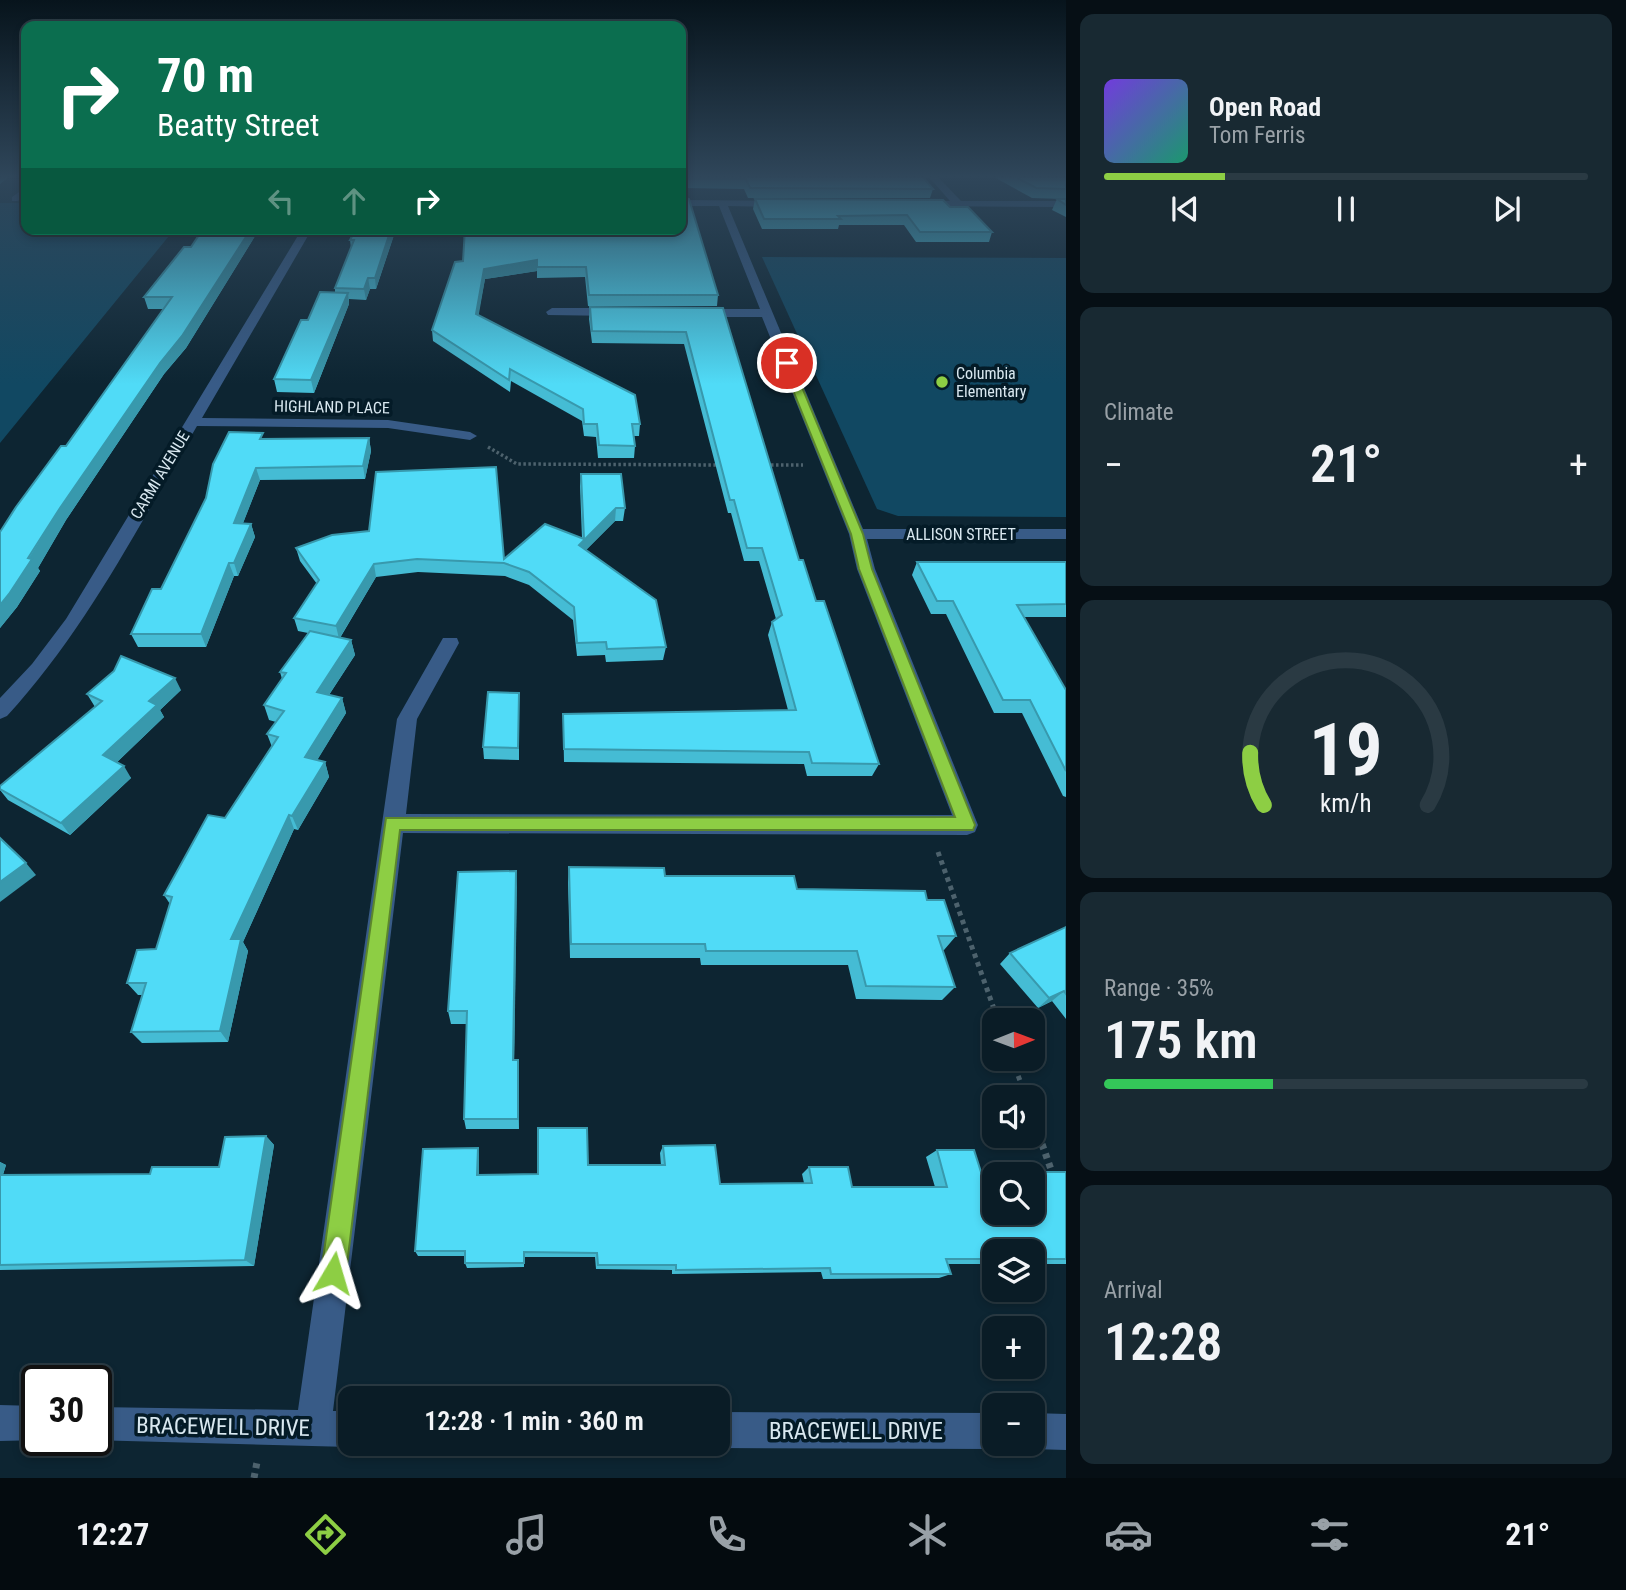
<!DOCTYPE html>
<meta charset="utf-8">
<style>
body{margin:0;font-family:"Roboto Condensed",sans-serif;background:#182932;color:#f1f3f6;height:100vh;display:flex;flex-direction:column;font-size:26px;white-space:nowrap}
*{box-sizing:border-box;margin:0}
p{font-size:23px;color:#99a1a7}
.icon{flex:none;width:38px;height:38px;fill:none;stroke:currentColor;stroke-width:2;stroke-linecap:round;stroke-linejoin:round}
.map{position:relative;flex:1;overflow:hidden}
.drawer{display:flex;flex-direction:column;gap:14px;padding:14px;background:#060f15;width:560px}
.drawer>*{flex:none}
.top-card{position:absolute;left:21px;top:21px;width:665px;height:214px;border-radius:14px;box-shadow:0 4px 10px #0003,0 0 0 2px #2a3a43;background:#0b6e4f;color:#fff;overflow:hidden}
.needle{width:46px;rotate:89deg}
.buttons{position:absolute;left:982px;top:1008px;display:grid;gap:14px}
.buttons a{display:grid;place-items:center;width:63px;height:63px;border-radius:14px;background:#0a1c26;box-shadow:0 4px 10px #0003,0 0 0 2px #2a3a43;font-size:35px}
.speed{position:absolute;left:21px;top:1365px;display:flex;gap:14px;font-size:35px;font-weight:700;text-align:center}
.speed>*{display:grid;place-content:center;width:91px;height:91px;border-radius:50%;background:#0a1c26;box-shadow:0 4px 10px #0003,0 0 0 2px #2a3a43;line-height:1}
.speed .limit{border:4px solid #111;border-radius:10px;background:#fff;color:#111}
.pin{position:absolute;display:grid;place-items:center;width:60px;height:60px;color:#fff;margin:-30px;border:4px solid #fff;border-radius:50%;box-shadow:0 2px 7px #0007}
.me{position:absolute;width:77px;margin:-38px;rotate:7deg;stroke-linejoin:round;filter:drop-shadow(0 0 5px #0008)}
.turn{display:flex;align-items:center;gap:24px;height:147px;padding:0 21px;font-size:32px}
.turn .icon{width:91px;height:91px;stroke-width:2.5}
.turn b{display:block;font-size:49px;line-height:60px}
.lanes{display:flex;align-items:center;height:66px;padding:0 21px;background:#0003;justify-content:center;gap:35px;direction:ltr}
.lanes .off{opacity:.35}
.big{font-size:52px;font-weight:600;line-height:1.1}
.drawer .widget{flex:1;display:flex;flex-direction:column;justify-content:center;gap:10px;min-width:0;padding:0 24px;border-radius:14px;background:#182932}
.drawer .dial{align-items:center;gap:0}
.dial svg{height:182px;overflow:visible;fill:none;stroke:#2a3a43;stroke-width:7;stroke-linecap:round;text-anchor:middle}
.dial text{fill:#f1f3f6;stroke:none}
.song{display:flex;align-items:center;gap:21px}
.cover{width:84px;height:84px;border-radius:10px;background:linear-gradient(135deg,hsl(260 70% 55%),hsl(160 70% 35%))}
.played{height:7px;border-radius:4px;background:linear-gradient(90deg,#8dce44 25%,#2a3a43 25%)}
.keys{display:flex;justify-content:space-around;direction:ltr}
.heat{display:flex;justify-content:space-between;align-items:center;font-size:38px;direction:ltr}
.charge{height:10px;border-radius:5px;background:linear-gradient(90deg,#34c759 35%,#2a3a43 0)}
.trip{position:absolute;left:338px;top:1386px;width:392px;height:70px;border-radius:14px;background:#0a1c26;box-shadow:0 4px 10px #0003,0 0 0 2px #2a3a43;font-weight:600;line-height:70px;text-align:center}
.menu{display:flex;height:112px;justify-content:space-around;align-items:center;background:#040b0f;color:#99a1a7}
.menu .icon{width:49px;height:49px}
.menu .current{color:#8dce44}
.menu b{font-size:32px;color:#f1f3f6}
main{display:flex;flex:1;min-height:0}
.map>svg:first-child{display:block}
</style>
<main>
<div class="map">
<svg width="1066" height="1478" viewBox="0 0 1066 1478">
<rect width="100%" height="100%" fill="#0d2532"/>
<rect fill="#0e3040" x="0" y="177" width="26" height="26"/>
<g fill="#114862">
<path d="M 0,203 L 26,203 L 26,229 L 194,229 L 173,231 L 0,443 Z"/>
<path d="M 762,257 L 1066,258 L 1066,517 L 898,516 L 877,509 Z"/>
</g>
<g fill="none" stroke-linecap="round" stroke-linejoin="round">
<g stroke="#4d626d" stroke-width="3.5" stroke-dasharray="2.5 2.5" stroke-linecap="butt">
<path d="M 488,447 L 517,464 L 719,465"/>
<path d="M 766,465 L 803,465"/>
</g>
<g stroke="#4d626d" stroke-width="5" stroke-dasharray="4.5 4.5" stroke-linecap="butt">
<path d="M 938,852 L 998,1020"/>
<path d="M 1012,1059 L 1026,1097"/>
</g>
<g stroke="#4d626d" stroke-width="7" stroke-dasharray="5 5" stroke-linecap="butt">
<path d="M 1032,1116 L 1053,1175"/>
<path d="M 254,1478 L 257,1462"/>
</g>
<g fill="#385b87" fill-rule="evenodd">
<path d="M 929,177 L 938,177 L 961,201 L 1066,201 L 1066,207 L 918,206 L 921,201 L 950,201 Z"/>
<path d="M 26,187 L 26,194 L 18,201 L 12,201 L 12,197 Z"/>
<path d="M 681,200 L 780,201 L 785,204 L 780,207 L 728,206 L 863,529 L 1066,529 L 1066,539 L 867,539 L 875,569 L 978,825 L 975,832 L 967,835 L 403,833 L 333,1411 L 350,1411 L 350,1444 L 358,1444 L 350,1447 L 90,1440 L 96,1440 L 96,1407 L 298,1410 L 397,719 L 443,638 L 457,638 L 459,643 L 417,719 L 406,814 L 952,815 L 857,569 L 849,534 L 762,317 L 697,317 L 691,313 L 697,309 L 760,309 L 719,206 L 681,206 Z"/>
<path d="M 302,229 L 312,229 L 202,418 L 388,420 L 470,432 L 477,436 L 470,440 L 388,428 L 197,426 C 138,527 86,630 7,716 L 0,719 L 0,698 L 32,664 L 66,619 Z"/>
<path d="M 552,308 L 616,308 L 622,312 L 616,316 L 548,315 L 546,312 Z"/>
<path d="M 0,1405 L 37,1406 L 37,1440 L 41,1440 L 0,1441 Z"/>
<path d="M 718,1412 L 994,1413 L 994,1444 L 1006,1444 L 994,1449 L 718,1448 L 708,1444 L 718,1444 Z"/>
<path d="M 1032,1413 L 1066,1414 L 1066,1450 L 1032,1449 L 1020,1444 L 1032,1444 Z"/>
</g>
</g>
<g fill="#45bcd4">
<path d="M 681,177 L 923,177 L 933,189 L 930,198 L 748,198 L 744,189 L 685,188 L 684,197 L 718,295 L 717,306 L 588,306 L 585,277 L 537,278 L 537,271 L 485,279 L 478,315 L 640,424 L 639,436 L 634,436 L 635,446 L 634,458 L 598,458 L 596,437 L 584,436 L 582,421 L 511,381 L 510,392 L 433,341 L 432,330 L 463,261 L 465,239 L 457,229 L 681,229 Z"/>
<path d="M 994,177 L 1066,177 L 1066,217 L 1052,210 L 1057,199 L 1064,199 L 1032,198 Z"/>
<path d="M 755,199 L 950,207 L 992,232 L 989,242 L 916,242 L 904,225 L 839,225 L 838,229 L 762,229 L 753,209 Z"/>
<path d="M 356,229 L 396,229 L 376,289 L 370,289 L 366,300 L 349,299 L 349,304 L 314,393 L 277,392 L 274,379 L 308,320 L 335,292 L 335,288 L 351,248 L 350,240 Z"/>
<path d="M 257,233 L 186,348 L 164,374 L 66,520 L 38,568 L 40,571 L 17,607 L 0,628 L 0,532 L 66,446 L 164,309 L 148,309 L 144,297 L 191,247 Z"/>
<path d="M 590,307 L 723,308 L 799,560 L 879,764 L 872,776 L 807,776 L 804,764 L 564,762 L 563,714 L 788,710 L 768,635 L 772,622 L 776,619 L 759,561 L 744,561 L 731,513 L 728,513 L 684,344 L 592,343 L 589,319 Z"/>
<path d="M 369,438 L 371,451 L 365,479 L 260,480 L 243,523 L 251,524 L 255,537 L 238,576 L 234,576 L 206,647 L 138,647 L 131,634 L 265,439 Z"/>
<path d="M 581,474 L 625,508 L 623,521 L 615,521 L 586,550 L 666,647 L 663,660 L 606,662 L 605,655 L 577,656 L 573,620 L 529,585 L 505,576 L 418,572 L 376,577 L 340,638 L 351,640 L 355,655 L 329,695 L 342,698 L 346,713 L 317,760 L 325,762 L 329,777 L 298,830 L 294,829 L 243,942 L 248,951 L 228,1042 L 142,1043 L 131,1032 L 143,995 L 138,995 L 127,983 L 156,949 L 170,904 L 164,895 L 225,818 L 272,747 L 267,734 L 276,722 L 269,720 L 264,705 L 282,679 L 280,672 L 308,633 L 298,631 L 294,618 L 317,584 L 300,561 L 296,548 L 504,559 L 582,538 L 580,486 Z"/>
<path d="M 917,562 L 1066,562 L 1066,617 L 1024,617 L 1066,690 L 1066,797 L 1063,796 L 1022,713 L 994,713 L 946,614 L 931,614 L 912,575 Z"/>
<path d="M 181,690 L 160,710 L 164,717 L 117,762 L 131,778 L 70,835 L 8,800 L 0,790 L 0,786 L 95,707 L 87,694 Z"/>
<path d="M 519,693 L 519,760 L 484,759 L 483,747 Z"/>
<path d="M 569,867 L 797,889 L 927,900 L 956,936 L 944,950 L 942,950 L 955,987 L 942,1000 L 856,999 L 848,965 L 701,965 L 700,958 L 570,958 L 568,882 Z"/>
<path d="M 516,871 L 514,1060 L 518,1060 L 519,1129 L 466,1129 L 464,1119 L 467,1024 L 451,1024 L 448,1011 Z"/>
<path d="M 1066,927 L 1066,1019 L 1052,1001 L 1038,1008 L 1000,964 L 1010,953 Z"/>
<path d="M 266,1136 L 274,1145 L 254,1266 L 0,1270 L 0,1162 L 6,1165 L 3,1175 L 150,1174 L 219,1167 Z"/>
<path d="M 663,1146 L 720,1184 L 804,1183 L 802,1174 L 809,1167 L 852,1187 L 935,1187 L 926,1157 L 937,1150 L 981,1172 L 1066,1172 L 1066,1264 L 1032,1264 L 1032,1251 L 994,1251 L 994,1264 L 948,1264 L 951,1274 L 939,1278 L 823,1279 L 821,1272 L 672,1274 L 672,1270 L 596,1269 L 595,1257 L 524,1257 L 524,1267 L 467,1268 L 465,1263 L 465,1256 L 418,1256 L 415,1251 L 478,1148 L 479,1156 L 479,1175 L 538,1174 L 588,1165 L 661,1165 L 660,1153 Z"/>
</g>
<g fill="#3899ad">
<path d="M 0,177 L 9,177 L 0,184 Z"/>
<path d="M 681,188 L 685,188 L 684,197 L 681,198 Z"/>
<path d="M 251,229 L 256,229 L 257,233 L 186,348 L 164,374 L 66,520 L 38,568 L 40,571 L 17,607 L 0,628 L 0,605 L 60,508 Z"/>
<path d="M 391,229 L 396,229 L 376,289 L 375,278 Z"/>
<path d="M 537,260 L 537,271 L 485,279 L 477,325 L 476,314 L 484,269 Z"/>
<path d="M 368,278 L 370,289 L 366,300 L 364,289 Z"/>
<path d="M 348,293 L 349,304 L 314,393 L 311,380 Z"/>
<path d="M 369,438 L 371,451 L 365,479 L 363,466 Z"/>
<path d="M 256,468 L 260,480 L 238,536 L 234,523 Z"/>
<path d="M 616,508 L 615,521 L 578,558 L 579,545 Z"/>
<path d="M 251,524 L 255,537 L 238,576 L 234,563 Z"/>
<path d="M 229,563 L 234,576 L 206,647 L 201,634 Z"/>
<path d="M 374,564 L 376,577 L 339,639 L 336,626 Z"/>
<path d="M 351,640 L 355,655 L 321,707 L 317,692 Z"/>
<path d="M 175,678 L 181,690 L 160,710 L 164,717 L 111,768 L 103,755 L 149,701 Z"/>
<path d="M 342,698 L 346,713 L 310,772 L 305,757 Z"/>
<path d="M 325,762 L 329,777 L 298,830 L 292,816 Z"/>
<path d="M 124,766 L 131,778 L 70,835 L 61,823 Z"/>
<path d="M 289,815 L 294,829 L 243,942 L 248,951 L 228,1042 L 220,1031 L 231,939 Z"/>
<path d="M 26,863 L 36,875 L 0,902 L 0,882 Z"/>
<path d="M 516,871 L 517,887 L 514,1072 L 513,1060 Z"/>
<path d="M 1064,991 L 1052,1001 L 1038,1008 L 1049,998 Z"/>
<path d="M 266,1136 L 274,1145 L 254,1266 L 245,1260 Z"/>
<path d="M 478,1148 L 479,1156 L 479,1181 L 477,1175 Z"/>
<path d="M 0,1162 L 6,1165 L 0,1183 Z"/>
</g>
<g fill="#50dbf7" stroke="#3899ad" stroke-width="2" fill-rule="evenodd">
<path d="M 681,177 L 923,177 L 933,189 L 750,188 L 746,179 L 682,179 L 685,188 L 681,188 Z"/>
<path d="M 1016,177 L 1066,177 L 1066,189 L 1036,188 Z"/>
<path d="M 681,197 L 689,199 L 718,295 L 589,295 L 586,267 L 537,267 L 537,260 L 484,269 L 476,314 L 635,395 L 640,424 L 632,424 L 635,446 L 599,445 L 597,424 L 584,424 L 583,409 L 510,369 L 509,380 L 432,330 L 455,262 L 463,261 L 465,229 L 681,229 Z"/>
<path d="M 755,199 L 943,200 L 950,207 L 968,207 L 992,232 L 920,232 L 907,215 L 838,216 L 841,219 L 764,219 Z"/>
<path d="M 1057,199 L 1066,199 L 1066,205 Z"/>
<path d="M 203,229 L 251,229 L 182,336 L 160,363 L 60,508 L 28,558 L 32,559 L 9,594 L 0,605 L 0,532 L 16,507 L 61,446 L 66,446 L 172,297 L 144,297 L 184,247 L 191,247 Z"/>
<path d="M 356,229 L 391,229 L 375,278 L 368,278 L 364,289 L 335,288 L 354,240 L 350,240 Z"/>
<path d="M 320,292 L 348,293 L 311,380 L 274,379 L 301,320 L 308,320 Z"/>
<path d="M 590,307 L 723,308 L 799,560 L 803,560 L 816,601 L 824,601 L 879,764 L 812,763 L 809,752 L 564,749 L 563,714 L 796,710 L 772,622 L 782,615 L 762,548 L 747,548 L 734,500 L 730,500 L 686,332 L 592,331 Z"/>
<path d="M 229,432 L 263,433 L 260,439 L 369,438 L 363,466 L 256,468 L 234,523 L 251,524 L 234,563 L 229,563 L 201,634 L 131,634 L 152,589 L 161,589 L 206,498 L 213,464 Z"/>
<path d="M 496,467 L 504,559 L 545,524 L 584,539 L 581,474 L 621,474 L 625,508 L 616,508 L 579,545 L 656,600 L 666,647 L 607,649 L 606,642 L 577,643 L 574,607 L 529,572 L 504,563 L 417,559 L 374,564 L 336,626 L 294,618 L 319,580 L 296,548 L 332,535 L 369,531 L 376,472 Z"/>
<path d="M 917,562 L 1066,562 L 1066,604 L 1017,605 L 1066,690 L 1066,771 L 1030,700 L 1003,700 L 953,601 L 937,601 Z"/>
<path d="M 310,631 L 351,640 L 317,692 L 342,698 L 305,757 L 325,762 L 292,816 L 289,815 L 231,939 L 241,939 L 220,1031 L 131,1032 L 146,983 L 127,983 L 137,950 L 156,949 L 172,897 L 164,895 L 208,815 L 225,818 L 278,737 L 267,734 L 284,711 L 264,705 L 286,673 L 280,672 Z"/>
<path d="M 121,656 L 175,678 L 149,701 L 157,705 L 103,755 L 124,766 L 61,823 L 0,789 L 0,786 L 102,701 L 87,694 L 114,671 Z"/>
<path d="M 488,692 L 519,693 L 518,748 L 483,747 Z"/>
<path d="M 0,838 L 26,863 L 0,882 Z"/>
<path d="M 569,867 L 664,868 L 665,876 L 794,876 L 797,889 L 925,891 L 927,900 L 944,900 L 956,936 L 938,936 L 955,987 L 866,986 L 857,951 L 706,951 L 705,944 L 571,944 Z"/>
<path d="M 516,871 L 513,1060 L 518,1060 L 518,1119 L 464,1119 L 467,1011 L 448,1011 L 458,872 Z"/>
<path d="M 1066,927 L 1066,994 L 1064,991 L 1049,998 L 1010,953 Z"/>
<path d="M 538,1128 L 587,1128 L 588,1165 L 665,1165 L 663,1146 L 715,1145 L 720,1184 L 812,1183 L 809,1167 L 848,1167 L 852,1187 L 947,1187 L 937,1150 L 974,1150 L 981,1172 L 1066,1172 L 1066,1259 L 1032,1259 L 1032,1251 L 994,1251 L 994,1259 L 946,1259 L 951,1274 L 831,1274 L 830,1268 L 676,1270 L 676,1265 L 598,1265 L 597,1253 L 524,1252 L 524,1263 L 465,1263 L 465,1251 L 415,1251 L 423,1149 L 478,1148 L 477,1175 L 538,1174 ZM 994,1174 L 1032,1174 L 1032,1213 L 994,1213 Z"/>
<path d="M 266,1136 L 245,1260 L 0,1265 L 0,1175 L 150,1174 L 152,1167 L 219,1167 L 225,1137 Z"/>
</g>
<linearGradient id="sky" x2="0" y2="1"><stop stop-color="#07141c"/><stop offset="0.46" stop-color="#2f465a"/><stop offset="1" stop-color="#2f465a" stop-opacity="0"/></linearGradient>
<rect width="1066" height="384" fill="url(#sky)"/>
<path fill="#8dce44" stroke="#5c862c" stroke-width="2" d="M 787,361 L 792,363 L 863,534 L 872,569 L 975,825 L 973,830 L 400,830 L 346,1273 L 342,1282 L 333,1286 L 324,1282 L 321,1273 L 386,818 L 955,817 L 859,569 L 851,534 L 782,363 Z"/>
<circle fill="#8dce44" stroke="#041b27" stroke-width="2.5" cx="942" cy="382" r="7"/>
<g text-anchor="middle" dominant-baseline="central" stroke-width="7" stroke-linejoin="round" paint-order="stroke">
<g font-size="16" fill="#d9e8f0" stroke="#041b27" text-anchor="start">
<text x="956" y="373">Columbia<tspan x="956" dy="18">Elementary</tspan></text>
</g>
<g font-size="16" fill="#d9e8f0" stroke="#041b27">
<text transform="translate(332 407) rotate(1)">HIGHLAND PLACE</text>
<text transform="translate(160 475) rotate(-59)">CARMI AVENUE</text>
<text x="961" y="534">ALLISON STREET</text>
</g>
<g font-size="23" fill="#d9e8f0" stroke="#041b27">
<text transform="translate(223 1427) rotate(1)">BRACEWELL DRIVE</text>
<text x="856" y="1431">BRACEWELL DRIVE</text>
</g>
</g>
</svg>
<div class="buttons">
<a><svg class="needle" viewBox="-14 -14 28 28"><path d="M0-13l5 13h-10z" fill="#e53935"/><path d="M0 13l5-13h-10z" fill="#99a1a7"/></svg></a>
<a><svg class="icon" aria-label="sound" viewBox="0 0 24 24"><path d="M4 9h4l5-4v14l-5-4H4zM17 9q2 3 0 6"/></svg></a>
<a><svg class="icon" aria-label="search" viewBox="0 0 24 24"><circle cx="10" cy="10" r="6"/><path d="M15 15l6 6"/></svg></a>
<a><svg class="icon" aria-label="layers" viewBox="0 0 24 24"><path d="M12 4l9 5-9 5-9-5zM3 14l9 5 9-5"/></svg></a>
<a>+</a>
<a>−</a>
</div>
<div class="speed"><div class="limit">30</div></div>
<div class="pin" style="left:787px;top:363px;background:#d93025"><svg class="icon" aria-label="arrive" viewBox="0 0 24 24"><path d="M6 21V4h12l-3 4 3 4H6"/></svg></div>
<svg class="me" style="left:333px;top:1273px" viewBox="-20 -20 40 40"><path d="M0-17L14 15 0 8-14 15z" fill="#8dce44" stroke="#fff" stroke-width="4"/></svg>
<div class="trip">12:28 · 1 min · 360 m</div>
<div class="top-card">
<div class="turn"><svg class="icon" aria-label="right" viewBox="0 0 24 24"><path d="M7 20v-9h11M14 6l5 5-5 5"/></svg><div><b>70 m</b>Beatty Street</div></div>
<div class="lanes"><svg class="icon off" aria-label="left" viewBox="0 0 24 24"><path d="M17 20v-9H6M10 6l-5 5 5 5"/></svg><svg class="icon off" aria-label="ahead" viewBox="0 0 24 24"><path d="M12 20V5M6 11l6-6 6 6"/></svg><svg class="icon" aria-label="right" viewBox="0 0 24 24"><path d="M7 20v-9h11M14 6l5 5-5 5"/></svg></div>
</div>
</div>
<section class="drawer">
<div class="widget">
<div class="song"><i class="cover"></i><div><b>Open Road</b><p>Tom Ferris</p></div></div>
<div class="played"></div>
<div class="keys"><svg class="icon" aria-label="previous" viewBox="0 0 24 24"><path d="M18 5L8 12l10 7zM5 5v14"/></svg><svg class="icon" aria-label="pause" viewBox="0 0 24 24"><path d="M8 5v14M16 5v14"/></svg><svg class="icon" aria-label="next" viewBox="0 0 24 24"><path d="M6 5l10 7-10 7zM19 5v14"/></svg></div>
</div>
<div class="widget"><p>Climate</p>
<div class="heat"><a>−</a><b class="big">21°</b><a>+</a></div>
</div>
<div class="widget dial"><svg viewBox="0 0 100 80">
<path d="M14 69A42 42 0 1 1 86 69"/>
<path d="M14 69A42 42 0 0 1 8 46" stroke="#8dce44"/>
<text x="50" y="56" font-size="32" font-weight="700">19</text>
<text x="50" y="72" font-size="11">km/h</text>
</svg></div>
<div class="widget"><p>Range · 35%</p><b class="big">175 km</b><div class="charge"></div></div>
<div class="widget"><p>Arrival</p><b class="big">12:28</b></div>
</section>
</main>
<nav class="menu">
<b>12:27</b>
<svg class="icon current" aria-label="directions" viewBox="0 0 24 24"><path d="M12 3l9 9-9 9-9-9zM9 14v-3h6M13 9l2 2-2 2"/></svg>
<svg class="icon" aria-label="music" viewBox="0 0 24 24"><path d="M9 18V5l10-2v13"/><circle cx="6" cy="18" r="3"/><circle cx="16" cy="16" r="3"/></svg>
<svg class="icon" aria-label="phone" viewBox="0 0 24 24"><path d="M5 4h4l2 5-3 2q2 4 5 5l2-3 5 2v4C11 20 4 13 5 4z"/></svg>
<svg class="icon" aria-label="climate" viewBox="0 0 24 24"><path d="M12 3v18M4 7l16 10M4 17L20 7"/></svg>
<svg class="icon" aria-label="car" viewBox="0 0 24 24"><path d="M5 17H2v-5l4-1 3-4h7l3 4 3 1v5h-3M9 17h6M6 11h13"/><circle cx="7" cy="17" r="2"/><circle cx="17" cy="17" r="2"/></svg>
<svg class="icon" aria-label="filters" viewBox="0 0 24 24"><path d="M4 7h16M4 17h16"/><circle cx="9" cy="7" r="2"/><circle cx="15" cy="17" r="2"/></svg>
<b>21°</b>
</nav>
